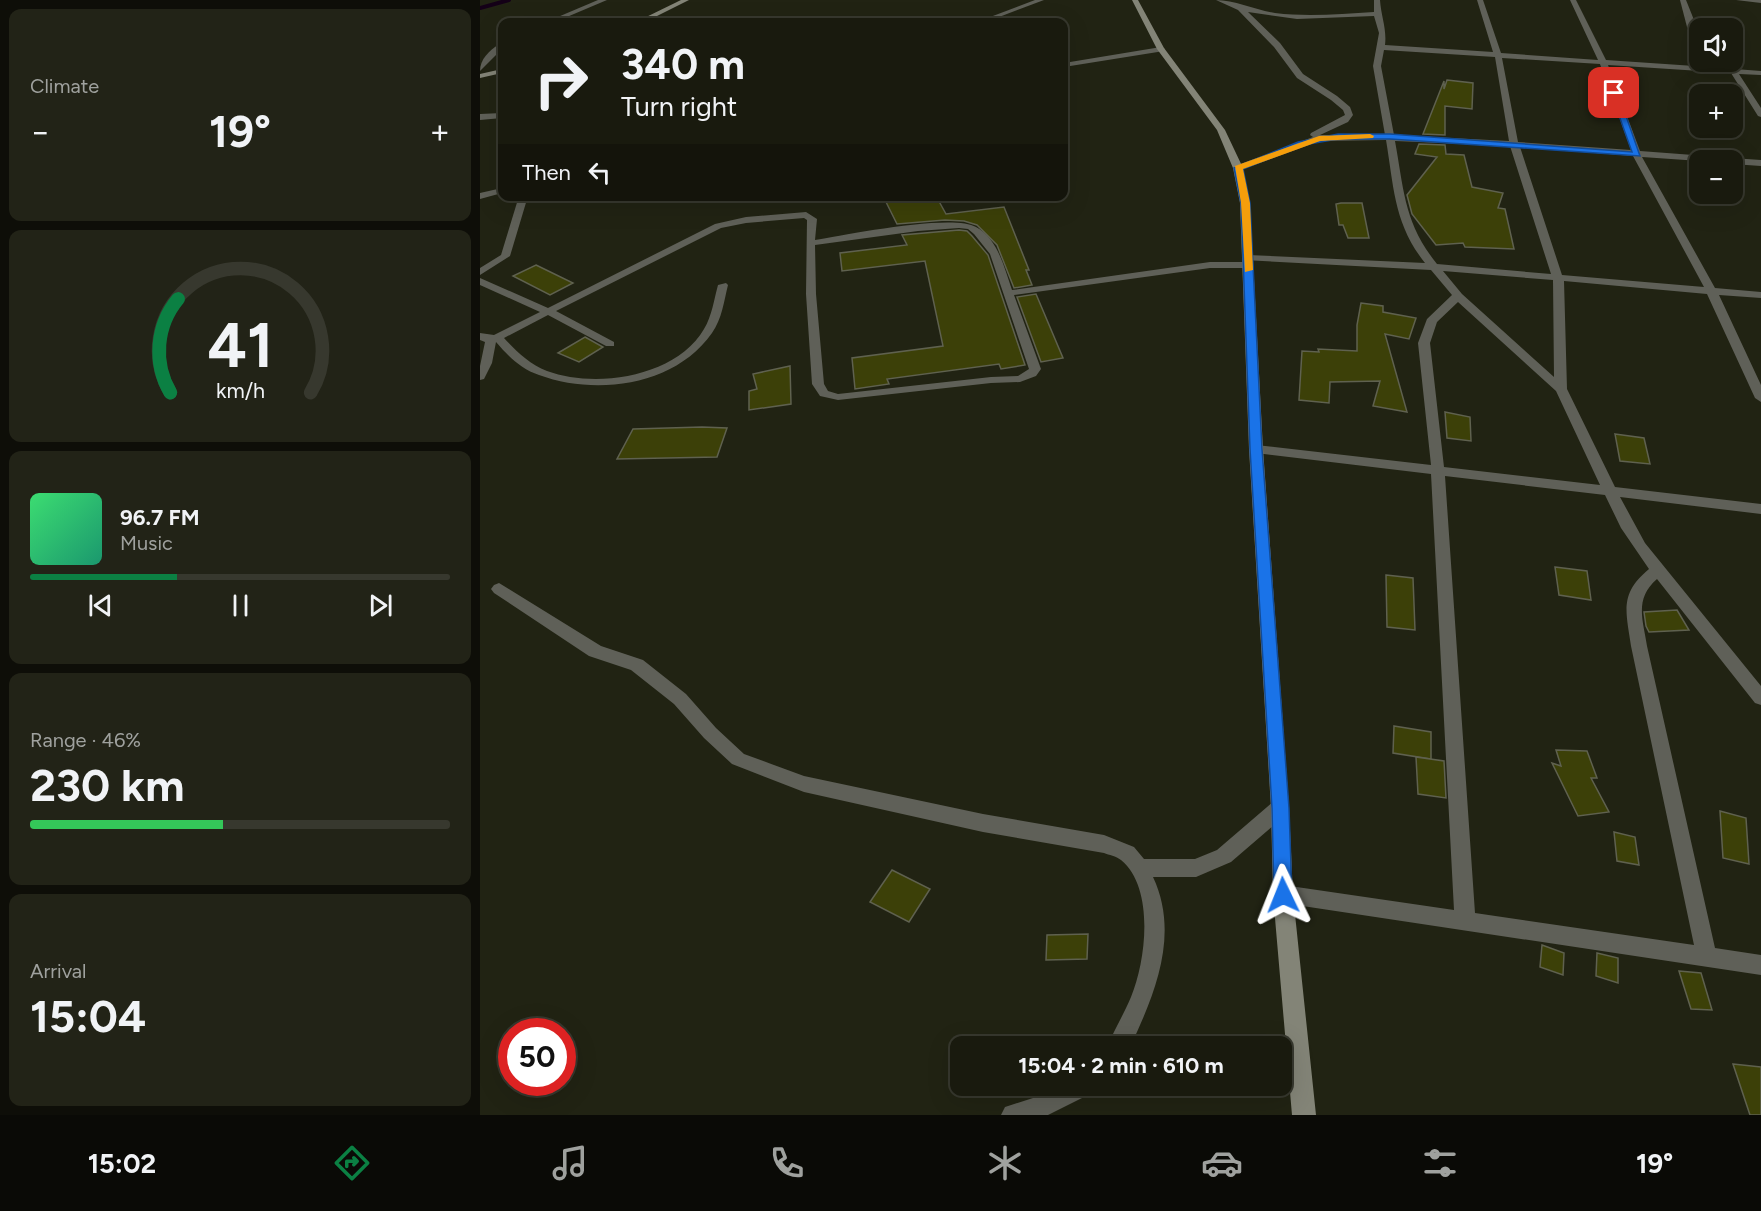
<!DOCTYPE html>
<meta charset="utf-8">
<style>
body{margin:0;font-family:Figtree,sans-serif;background:#222317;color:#f1f3f6;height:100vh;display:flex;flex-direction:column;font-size:22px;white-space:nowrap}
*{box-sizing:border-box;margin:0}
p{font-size:20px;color:#9fa19e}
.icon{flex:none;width:33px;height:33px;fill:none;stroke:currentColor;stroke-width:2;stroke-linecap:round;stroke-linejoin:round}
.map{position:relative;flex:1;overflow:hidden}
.details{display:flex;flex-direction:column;gap:9px;padding:9px;background:#0e0e08;width:480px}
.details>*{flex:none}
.hud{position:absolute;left:18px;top:18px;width:570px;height:183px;border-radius:12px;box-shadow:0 6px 24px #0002,0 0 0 2px #37382e;background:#191a0e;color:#f1f3f6;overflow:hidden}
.buttons{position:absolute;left:1209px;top:18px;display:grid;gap:12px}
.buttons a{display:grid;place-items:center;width:54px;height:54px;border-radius:12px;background:#191a0e;box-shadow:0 6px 24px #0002,0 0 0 2px #37382e;font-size:30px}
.speed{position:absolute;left:18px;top:1018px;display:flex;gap:12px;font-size:30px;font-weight:700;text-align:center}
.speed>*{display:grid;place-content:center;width:78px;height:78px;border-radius:50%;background:#191a0e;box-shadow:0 6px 24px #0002,0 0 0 2px #37382e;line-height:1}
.speed .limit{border:9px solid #d22;background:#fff;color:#111}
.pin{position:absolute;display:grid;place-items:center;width:51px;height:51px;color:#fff;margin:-26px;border-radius:12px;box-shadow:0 3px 9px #0006}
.me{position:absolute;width:66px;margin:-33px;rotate:358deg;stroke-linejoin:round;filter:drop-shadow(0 0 4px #0008)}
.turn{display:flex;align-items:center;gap:21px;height:126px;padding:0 24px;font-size:27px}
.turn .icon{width:78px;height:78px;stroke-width:2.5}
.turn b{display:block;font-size:42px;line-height:51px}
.then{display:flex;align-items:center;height:57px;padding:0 24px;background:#0003;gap:12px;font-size:22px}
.big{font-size:45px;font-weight:700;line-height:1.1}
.details .widget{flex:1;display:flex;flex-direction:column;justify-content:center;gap:9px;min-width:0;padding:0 21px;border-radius:12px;background:#222317}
.details .dial{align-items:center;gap:0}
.dial svg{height:156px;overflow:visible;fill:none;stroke:#37382e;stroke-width:7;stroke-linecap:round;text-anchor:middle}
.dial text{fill:#f1f3f6;stroke:none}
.song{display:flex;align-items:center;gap:18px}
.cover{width:72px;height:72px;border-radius:9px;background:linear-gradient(135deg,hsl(140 70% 55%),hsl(160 70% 35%))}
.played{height:6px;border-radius:3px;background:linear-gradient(90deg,#0b8043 35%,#37382e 35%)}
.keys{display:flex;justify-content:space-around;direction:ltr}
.heat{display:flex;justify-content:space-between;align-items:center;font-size:33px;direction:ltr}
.charge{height:9px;border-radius:4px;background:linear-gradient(90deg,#34c759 46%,#37382e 0)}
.trip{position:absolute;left:470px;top:1036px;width:342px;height:60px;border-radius:12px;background:#191a0e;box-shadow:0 6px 24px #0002,0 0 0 2px #37382e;font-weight:700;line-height:60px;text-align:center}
.tab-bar{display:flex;height:96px;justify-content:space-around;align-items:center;background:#0a0a06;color:#9fa19e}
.tab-bar .icon{width:42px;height:42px}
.tab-bar .on{color:#0b8043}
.tab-bar b{font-size:27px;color:#f1f3f6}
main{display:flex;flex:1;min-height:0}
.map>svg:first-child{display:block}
</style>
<main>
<section class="details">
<div class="widget"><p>Climate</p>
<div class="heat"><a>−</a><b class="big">19°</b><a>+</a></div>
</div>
<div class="widget dial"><svg viewBox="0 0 100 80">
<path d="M14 69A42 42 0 1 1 86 69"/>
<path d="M14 69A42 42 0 0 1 18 21" stroke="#0b8043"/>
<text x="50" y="56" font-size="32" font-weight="700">41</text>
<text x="50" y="72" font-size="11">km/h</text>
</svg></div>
<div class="widget">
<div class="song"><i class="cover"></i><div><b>96.7 FM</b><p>Music</p></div></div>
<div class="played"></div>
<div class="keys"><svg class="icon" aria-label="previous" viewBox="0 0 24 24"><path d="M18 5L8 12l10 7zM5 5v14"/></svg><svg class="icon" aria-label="pause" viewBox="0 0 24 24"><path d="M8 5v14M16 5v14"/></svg><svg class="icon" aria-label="next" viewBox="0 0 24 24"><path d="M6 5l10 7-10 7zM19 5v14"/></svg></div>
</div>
<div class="widget"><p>Range · 46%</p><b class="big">230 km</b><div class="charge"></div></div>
<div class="widget"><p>Arrival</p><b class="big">15:04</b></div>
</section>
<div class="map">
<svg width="1281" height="1115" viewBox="0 0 1281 1115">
<rect width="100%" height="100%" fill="#212313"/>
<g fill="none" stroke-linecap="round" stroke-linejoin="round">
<path stroke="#140017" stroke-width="4" d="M 0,8 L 29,0"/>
</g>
<g fill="#3c4008" stroke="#5f614f" stroke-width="1.5">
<path d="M 967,80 L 993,83 L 992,109 L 965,106 L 965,135 L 943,134 L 964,81 L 964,89 Z"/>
<path d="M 939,144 L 965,145 L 966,154 L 984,155 L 992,187 L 1023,193 L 1018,208 L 1025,209 L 1034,249 L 985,247 L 983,243 L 956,245 L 932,214 L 927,195 L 957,157 L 935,154 Z"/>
<path d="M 403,196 L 456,196 L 466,214 L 524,207 L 549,270 L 546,270 L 552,285 L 534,288 L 517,245 L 497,225 L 484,221 L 465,220 L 417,224 Z"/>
<path d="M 861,203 L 882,203 L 889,238 L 868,238 L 863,225 L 859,225 L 856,204 Z"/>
<path d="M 479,230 L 487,231 L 492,236 L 508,255 L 545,365 L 521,369 L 519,364 L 407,379 L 409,384 L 375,389 L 372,358 L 463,346 L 445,261 L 362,271 L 360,253 L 427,245 L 422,235 Z"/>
<path d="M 56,265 L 93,283 L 70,295 L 33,276 Z"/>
<path d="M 556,294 L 583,358 L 561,362 L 537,297 Z"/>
<path d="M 881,303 L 903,306 L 903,312 L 936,318 L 929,339 L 905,334 L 927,412 L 893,406 L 900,381 L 850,382 L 849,403 L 819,400 L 822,351 L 839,352 L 838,349 L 877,351 L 877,325 Z"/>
<path d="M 105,337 L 123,347 L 99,362 L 78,353 Z"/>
<path d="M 310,366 L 311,404 L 269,410 L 269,391 L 277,389 L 273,374 Z"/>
<path d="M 965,412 L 990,417 L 991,441 L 967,438 Z"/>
<path d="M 222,427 L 247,428 L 237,457 L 137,459 L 153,429 Z"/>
<path d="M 1135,434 L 1164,438 L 1170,464 L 1140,461 Z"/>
<path d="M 1075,567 L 1107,571 L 1111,600 L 1079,595 Z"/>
<path d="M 906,575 L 933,578 L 935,630 L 907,627 Z"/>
<path d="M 1197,610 L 1209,630 L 1169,632 L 1166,626 L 1164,612 Z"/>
<path d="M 914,726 L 951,732 L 951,759 L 913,753 Z"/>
<path d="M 1076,750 L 1107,751 L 1117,778 L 1111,778 L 1129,812 L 1098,816 L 1072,763 L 1081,766 Z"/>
<path d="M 936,757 L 964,761 L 966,798 L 938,794 Z"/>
<path d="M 1240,811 L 1266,818 L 1269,864 L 1243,858 Z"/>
<path d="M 1134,832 L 1155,837 L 1159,865 L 1137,861 Z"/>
<path d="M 412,870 L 450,889 L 429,922 L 390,902 Z"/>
<path d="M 608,934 L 607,959 L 566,960 L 567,935 Z"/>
<path d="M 1062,945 L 1084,953 L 1083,975 L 1060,967 Z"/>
<path d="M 1117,953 L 1138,958 L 1138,983 L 1116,976 Z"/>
<path d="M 1199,971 L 1221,973 L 1232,1010 L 1211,1009 Z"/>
<path d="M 1253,1064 L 1281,1067 L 1281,1115 L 1270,1115 Z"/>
</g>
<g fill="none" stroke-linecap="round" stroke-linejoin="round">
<g fill="#5f6058" fill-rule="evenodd">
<path d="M 22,188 L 22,193 L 0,199 L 0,193 Z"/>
<path d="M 39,196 L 48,196 L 30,256 L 0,275 L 0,268 L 21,255 Z"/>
<path d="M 326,212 L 337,219 L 335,240 C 365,235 473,213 496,227 C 518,239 524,267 532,290 L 730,262 L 768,262 L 773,265 L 768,268 L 730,268 L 534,295 L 561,369 L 556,376 L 540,382 L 511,383 L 358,400 L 340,396 L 332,384 L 326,294 L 327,220 L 324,218 L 266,223 L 241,228 L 76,311 L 134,342 L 134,346 L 126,346 L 68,315 L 24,338 C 36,351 49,364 67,371 C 116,389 196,377 224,329 C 232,316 234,299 238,285 L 246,283 L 248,285 C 244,301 242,319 232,333 C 195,386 116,396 59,375 C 41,369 28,356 16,342 L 12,363 L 4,379 L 0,380 L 0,366 L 5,342 L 0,340 L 0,333 L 14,335 L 60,312 L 0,285 L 0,278 L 68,308 L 235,224 L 266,217 ZM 479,228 L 488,229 L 494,234 L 510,254 L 549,369 L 538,376 L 511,377 L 358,394 L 348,391 L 344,384 L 336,294 L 335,245 L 438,231 Z"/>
</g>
<g fill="#5f6058" fill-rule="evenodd">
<path d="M 118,0 L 127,0 L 75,22 L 66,22 Z"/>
<path d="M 555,0 L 564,0 L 506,22 L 497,22 Z"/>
<path d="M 736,0 C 755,0 775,10 795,13 C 827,17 861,14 894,12 L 894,0 L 900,0 C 901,16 907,29 905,45 L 1013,52 L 997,0 L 1003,0 L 1021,53 L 1118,60 L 1090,0 L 1096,0 L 1126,60 L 1244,68 L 1247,65 L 1255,69 L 1281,71 L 1281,75 L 1259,74 L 1281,108 L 1281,117 L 1278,116 L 1251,73 L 1128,65 L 1160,151 L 1240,157 L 1245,160 L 1220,161 L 1162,157 L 1235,288 L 1281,292 L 1281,298 L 1239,295 L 1281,385 L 1281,402 L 1275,398 L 1227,294 L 1084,281 L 1087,389 L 1135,487 L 1281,504 L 1281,514 L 1140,497 L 1165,543 L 1281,686 L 1281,705 L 1275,703 L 1177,579 C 1154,599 1163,620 1167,646 L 1235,948 L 1281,955 L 1281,975 L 796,902 L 793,895 L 796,888 L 803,885 L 974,910 L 951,474 L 776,453 L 769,449 L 776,445 L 951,465 L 938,343 L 947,319 L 972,295 L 951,270 L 764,260 L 763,258 L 768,255 L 945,263 C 914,224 914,188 906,140 L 840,141 L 761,170 L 755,170 L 755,166 L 833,137 L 830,135 L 831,133 L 865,115 L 863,110 L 851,100 L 817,78 L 794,47 L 758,10 ZM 768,12 L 817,19 L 894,16 L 899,33 L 893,66 L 905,135 L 840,135 L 868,122 L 873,115 L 870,107 L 857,96 L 823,74 L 800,43 ZM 904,50 L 1015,57 L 1029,141 L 914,135 L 901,66 ZM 1022,58 L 1120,64 L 1151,150 L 1038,142 ZM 915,141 L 1030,146 L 1071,274 L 957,264 C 924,223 924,190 915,141 ZM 1040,147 L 1153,156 L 1224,287 L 1082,275 ZM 963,271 L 1073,280 L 1074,377 L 982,294 ZM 978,302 L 1076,391 L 1120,485 L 964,467 L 950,343 L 957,322 ZM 965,476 L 1125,495 L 1141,528 L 1169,569 C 1139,594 1146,611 1151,646 L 1214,945 L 995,913 Z"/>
<path d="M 1200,0 L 1206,0 L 1220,35 L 1220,44 L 1207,27 Z"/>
<path d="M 1256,0 L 1281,0 L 1281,3 Z"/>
<path d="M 19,44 L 22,44 L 22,49 L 0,71 C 0,59 9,51 19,44 Z"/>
<path d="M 681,47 L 685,49 L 684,51 L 584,67 L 584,63 Z"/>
<path d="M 22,113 L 22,118 L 0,120 L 0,114 Z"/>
<path d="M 1252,158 L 1281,160 L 1281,166 L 1252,164 L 1252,160 L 1248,160 Z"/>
<path d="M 19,583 L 121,646 L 163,660 L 206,694 L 236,728 L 264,754 L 324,776 L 503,814 L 624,835 L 654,847 L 664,859 L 715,859 L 737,850 L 793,802 L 800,800 L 807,802 L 809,808 L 807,814 L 751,862 L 716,877 L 673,877 C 700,934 675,994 650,1047 L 627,1047 C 634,1030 644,1014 651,997 C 666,961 675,888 641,860 C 636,856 629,855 624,853 L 503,832 L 324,792 L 252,764 L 224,738 L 194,704 L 151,670 L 109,656 L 14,593 L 11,589 L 14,585 Z"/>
<path d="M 578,1086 L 613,1086 L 610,1094 L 568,1115 L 521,1115 L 525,1107 L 553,1098 Z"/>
</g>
<g fill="#838477" fill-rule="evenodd">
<path d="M 201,0 L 209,0 L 165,22 L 156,22 Z"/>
<path d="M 652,0 L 658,0 L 684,48 L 745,130 L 763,168 L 770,203 L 783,449 L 809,808 L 813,895 L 836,1115 L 812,1115 L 793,895 L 791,808 L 769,449 L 760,203 L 753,168 L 737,130 L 677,49 Z"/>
<path d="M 22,69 L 22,73 L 0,78 L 0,74 Z"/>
</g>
</g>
<path fill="#1a73e8" stroke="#114b97" stroke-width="1.5" d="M 1134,90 L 1138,93 L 1160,156 L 910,139 L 858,139 L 823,145 L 763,169 L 770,203 L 782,449 L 809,808 L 812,895 L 809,901 L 803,903 L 796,901 L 794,895 L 792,808 L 770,449 L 761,203 L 754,168 L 818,142 L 858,134 L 910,134 L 1152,152 L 1131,93 Z"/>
<path fill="#f59e0b" d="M 890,134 L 894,136 L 893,138 L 840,141 L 763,169 L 770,203 L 773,270 L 765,272 L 761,203 L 755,166 L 839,136 Z"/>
</svg>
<div class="buttons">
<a><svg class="icon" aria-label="sound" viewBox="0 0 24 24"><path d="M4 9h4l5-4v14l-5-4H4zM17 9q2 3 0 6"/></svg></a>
<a>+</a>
<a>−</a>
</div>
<div class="speed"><div class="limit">50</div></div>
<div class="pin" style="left:1134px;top:93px;background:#d93025"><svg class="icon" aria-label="arrive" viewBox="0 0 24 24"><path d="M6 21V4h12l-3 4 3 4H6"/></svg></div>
<svg class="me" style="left:803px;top:895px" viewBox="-20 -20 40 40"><path d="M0-17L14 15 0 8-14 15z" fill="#1a73e8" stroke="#fff" stroke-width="4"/></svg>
<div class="trip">15:04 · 2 min · 610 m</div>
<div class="hud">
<div class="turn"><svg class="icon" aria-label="right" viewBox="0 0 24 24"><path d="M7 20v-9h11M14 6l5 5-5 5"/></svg><div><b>340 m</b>Turn right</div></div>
<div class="then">Then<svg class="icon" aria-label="left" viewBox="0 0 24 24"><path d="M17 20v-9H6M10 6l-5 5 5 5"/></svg></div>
</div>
</div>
</main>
<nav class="tab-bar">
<b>15:02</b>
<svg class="icon on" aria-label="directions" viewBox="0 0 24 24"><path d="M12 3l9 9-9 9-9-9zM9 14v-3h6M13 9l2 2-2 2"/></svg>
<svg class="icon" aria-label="music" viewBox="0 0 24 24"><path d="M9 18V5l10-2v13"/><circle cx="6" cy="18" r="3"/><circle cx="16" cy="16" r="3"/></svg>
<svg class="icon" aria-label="phone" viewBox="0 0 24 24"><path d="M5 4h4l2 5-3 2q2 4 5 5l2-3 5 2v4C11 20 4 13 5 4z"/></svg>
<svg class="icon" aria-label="climate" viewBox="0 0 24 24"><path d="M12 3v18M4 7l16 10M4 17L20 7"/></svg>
<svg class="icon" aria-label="car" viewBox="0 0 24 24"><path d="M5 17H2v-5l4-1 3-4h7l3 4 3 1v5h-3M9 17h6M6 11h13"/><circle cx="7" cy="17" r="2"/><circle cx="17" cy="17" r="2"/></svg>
<svg class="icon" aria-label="filters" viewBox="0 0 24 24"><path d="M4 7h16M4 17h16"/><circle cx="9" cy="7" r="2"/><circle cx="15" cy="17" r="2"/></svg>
<b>19°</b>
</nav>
